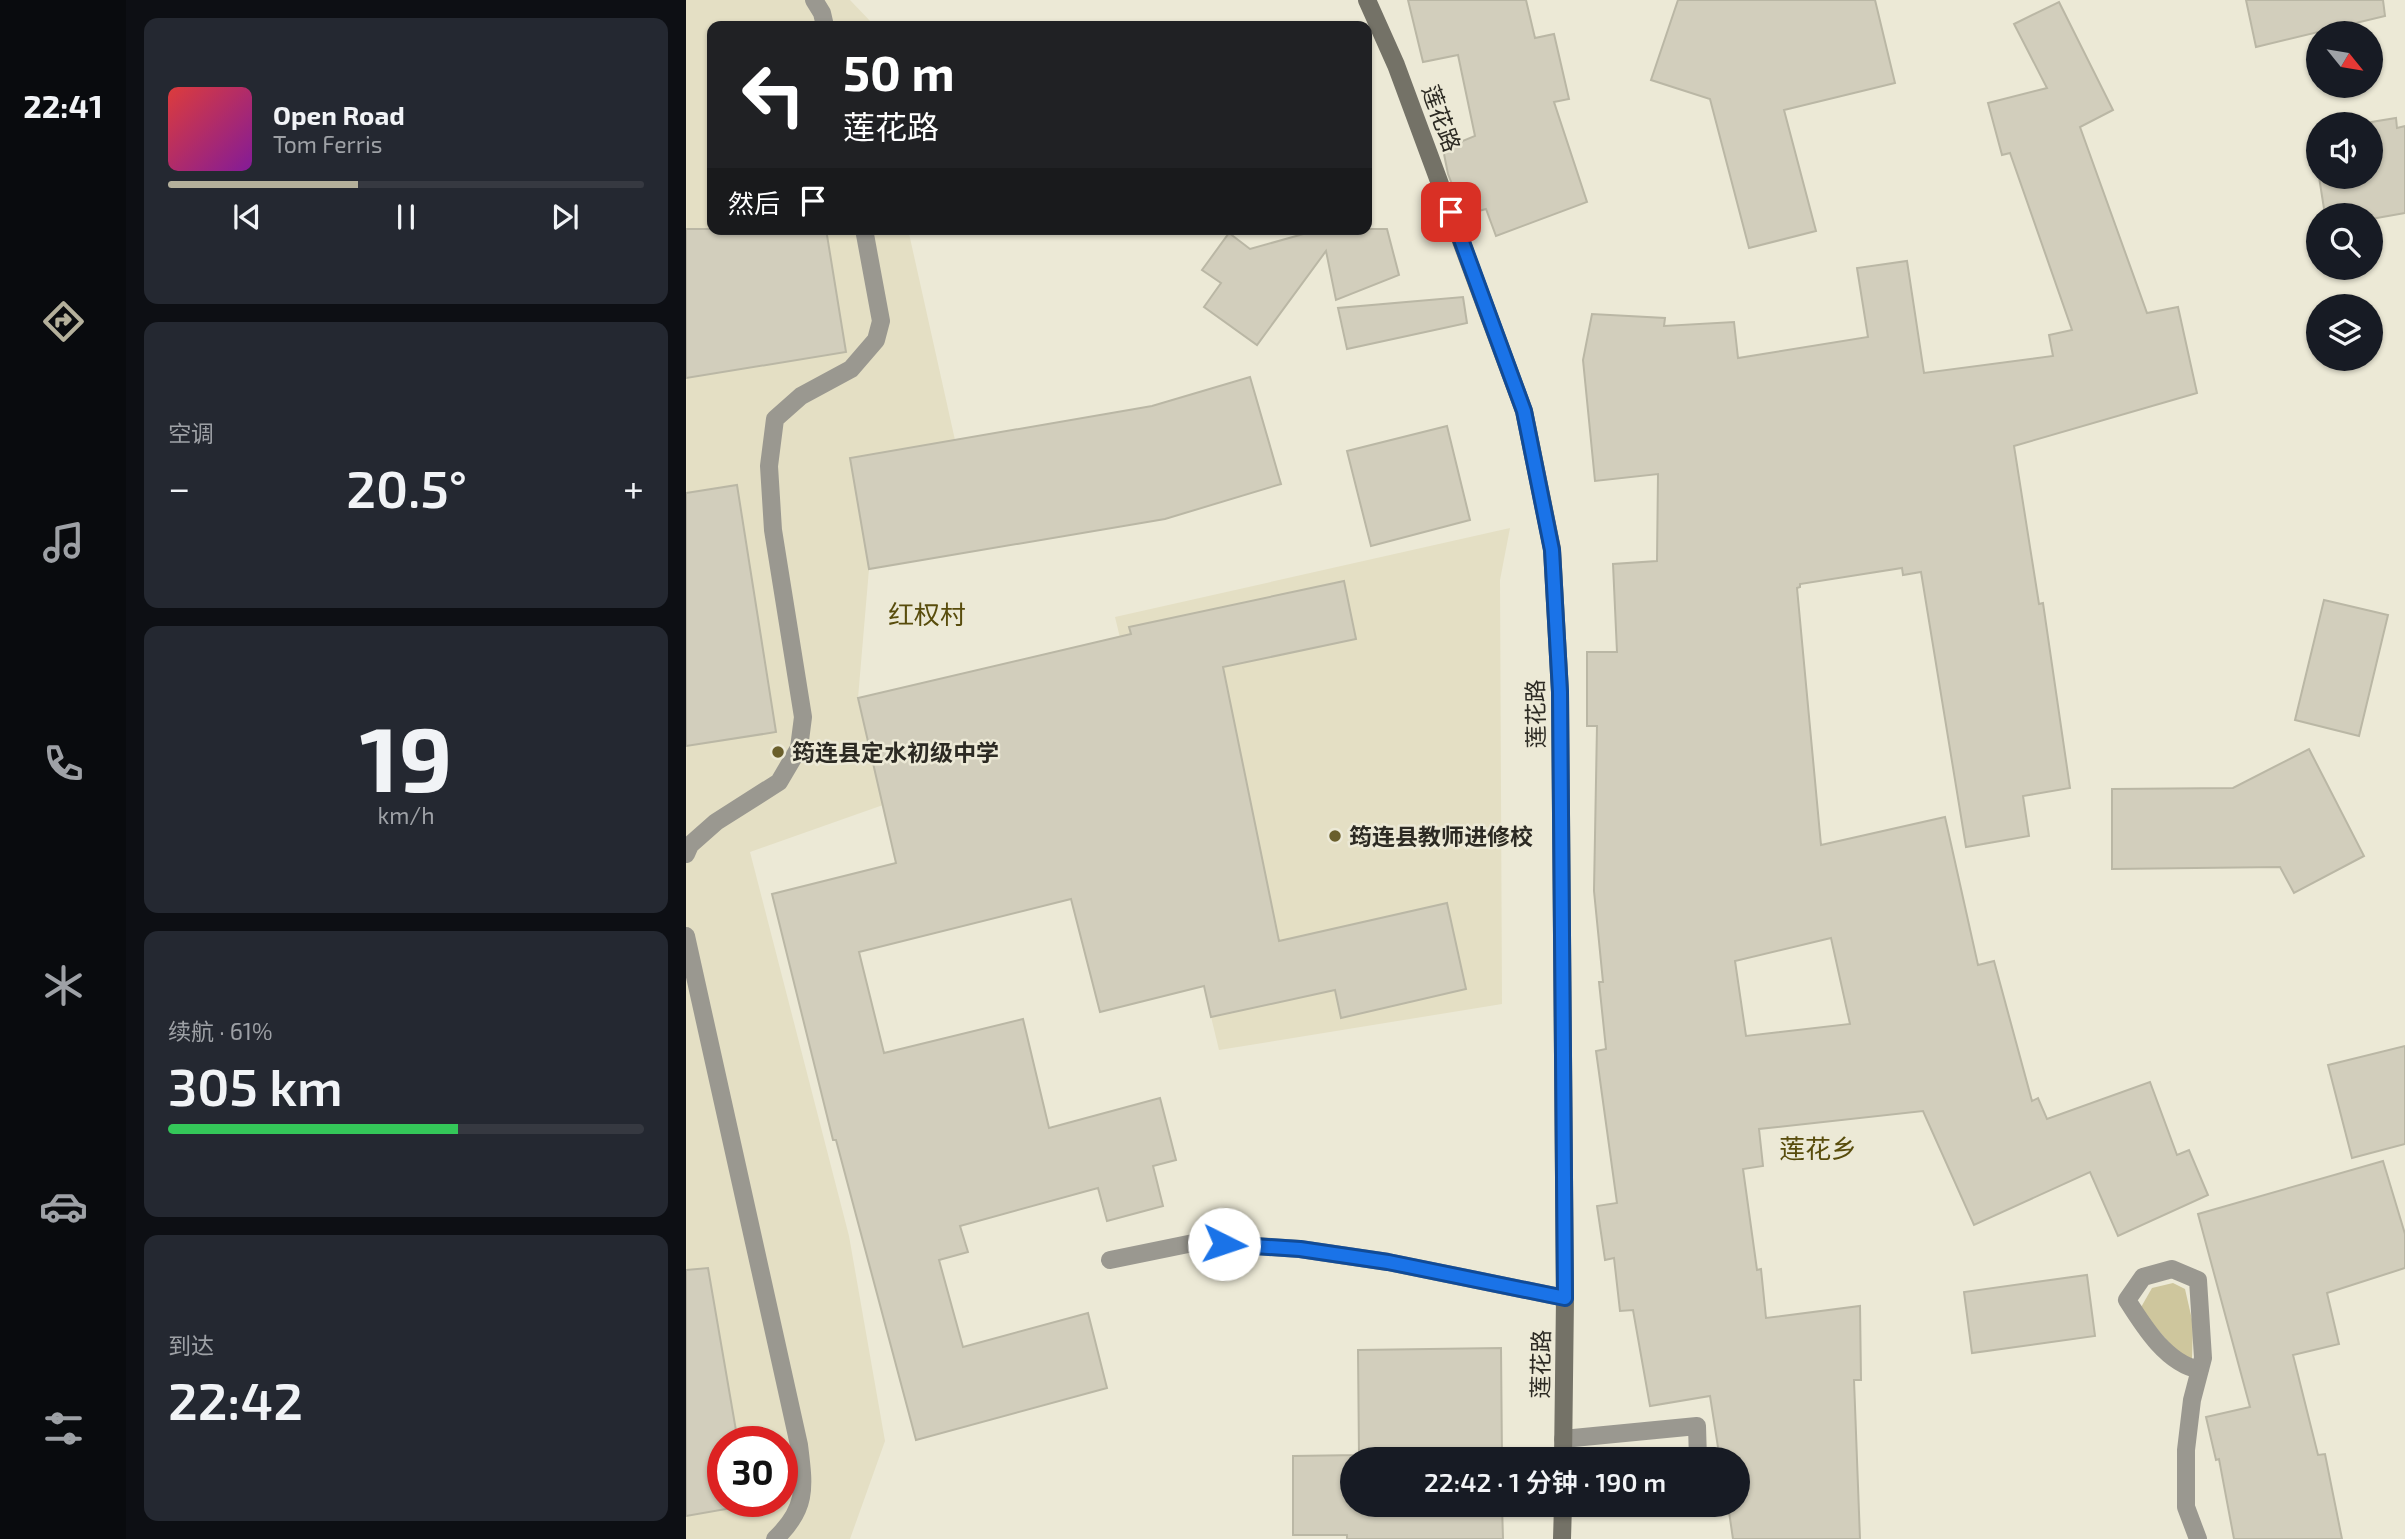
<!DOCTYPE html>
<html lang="zh">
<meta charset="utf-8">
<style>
body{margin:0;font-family:"Exo 2","Noto Sans SC",sans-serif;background:#242831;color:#f1f3f6;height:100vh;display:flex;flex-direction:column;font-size:26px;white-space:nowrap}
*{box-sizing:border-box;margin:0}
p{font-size:23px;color:#9ea1a6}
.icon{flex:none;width:38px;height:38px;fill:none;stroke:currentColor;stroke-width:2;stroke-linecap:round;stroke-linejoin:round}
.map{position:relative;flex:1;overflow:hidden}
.panel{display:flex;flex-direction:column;gap:18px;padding:18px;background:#0d0f14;width:560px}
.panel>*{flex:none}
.guide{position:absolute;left:21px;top:21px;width:665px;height:214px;border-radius:14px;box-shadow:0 2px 5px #0004;background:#202124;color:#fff;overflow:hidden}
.needle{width:46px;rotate:120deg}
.fabs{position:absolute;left:1620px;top:21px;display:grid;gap:14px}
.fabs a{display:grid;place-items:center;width:77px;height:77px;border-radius:50%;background:#171b24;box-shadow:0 2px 5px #0004;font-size:35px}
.speed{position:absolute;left:21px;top:1426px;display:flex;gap:14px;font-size:35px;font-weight:700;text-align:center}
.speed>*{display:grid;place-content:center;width:91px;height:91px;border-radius:50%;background:#171b24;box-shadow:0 2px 5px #0004;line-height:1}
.speed .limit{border:10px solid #d22;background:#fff;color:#111}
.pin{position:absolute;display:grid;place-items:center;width:60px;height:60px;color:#fff;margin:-30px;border-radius:14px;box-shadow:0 4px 10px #0006}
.me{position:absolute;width:77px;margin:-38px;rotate:94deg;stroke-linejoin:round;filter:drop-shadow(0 0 5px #0008)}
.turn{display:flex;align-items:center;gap:24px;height:147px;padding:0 21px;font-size:32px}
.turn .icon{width:91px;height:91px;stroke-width:2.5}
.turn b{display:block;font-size:49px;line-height:60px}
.then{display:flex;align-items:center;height:66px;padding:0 21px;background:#0003;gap:14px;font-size:26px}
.big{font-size:52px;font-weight:600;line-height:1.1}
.panel .tile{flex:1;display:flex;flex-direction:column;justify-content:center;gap:10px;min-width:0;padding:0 24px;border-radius:14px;background:#242831}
.panel .dial{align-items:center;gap:0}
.dial b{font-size:91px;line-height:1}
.song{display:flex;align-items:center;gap:21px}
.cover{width:84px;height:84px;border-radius:10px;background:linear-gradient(135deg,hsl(0 70% 55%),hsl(290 70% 35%))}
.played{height:7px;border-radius:4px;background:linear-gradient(90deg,#b4b09b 40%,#363941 40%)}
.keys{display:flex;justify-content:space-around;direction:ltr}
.heat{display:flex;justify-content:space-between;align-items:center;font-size:38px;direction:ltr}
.charge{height:10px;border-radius:5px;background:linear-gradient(90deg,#34c759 61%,#363941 0)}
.trip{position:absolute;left:654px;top:1447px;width:410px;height:70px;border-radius:35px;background:#171b24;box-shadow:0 2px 5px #0004;font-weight:600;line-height:70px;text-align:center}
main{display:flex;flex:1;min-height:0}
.menu{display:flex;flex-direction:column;width:126px;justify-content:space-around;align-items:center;background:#090b0e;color:#9ea1a6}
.menu .icon{width:49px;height:49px}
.menu .current{color:#b4b09b}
.menu b{font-size:32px;color:#f1f3f6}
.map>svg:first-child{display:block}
</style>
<main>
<nav class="menu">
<b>22:41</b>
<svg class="icon current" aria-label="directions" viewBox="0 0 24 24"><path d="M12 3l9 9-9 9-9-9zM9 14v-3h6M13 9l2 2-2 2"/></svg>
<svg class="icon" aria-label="music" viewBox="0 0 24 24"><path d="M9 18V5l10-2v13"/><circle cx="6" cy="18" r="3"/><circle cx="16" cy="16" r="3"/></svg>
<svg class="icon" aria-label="phone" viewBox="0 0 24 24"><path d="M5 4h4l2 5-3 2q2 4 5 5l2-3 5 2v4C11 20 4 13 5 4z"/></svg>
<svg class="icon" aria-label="climate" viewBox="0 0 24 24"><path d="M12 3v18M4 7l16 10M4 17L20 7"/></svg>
<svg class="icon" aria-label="car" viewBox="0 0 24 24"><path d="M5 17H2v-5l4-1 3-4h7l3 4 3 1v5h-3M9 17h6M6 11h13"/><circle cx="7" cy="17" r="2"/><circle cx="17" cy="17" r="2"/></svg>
<svg class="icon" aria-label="filters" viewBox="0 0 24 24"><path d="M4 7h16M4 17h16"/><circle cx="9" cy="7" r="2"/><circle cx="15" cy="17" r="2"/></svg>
</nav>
<section class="panel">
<div class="tile">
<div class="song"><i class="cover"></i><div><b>Open Road</b><p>Tom Ferris</p></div></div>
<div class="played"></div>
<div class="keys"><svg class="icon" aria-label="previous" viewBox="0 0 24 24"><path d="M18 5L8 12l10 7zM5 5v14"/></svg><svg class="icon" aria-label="pause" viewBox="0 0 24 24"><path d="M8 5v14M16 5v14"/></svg><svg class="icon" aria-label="next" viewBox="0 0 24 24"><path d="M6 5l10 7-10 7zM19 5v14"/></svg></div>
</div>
<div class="tile"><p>空调</p>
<div class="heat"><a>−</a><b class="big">20.5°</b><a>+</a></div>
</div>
<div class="tile dial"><b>19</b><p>km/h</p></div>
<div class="tile"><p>续航 · 61%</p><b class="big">305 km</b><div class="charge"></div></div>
<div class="tile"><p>到达</p><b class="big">22:42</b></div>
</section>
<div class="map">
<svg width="1719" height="1539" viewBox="0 0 1719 1539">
<rect width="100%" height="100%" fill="#ece9d6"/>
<g fill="#e4dfc4" fill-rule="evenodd">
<path d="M 0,0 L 164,0 L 186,23 L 186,26 L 26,26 L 26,229 L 222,229 L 269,440 L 165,458 L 183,569 L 172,698 L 197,805 L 64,852 L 163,1236 L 199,1441 L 164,1539 L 0,1539 ZM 37,1442 L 96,1442 L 96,1502 L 37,1502 Z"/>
<path d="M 824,528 L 814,580 L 816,1004 L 533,1050 L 429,617 Z"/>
</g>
<path fill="#cec69d" d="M 1487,1283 L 1499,1289 L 1507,1324 L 1506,1359 L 1492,1353 L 1454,1309 L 1466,1288 Z"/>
<g fill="#d2cebc" stroke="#bab7a5" stroke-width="2" fill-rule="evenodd">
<path d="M 722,0 L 840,0 L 849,38 L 868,34 L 883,99 L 868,102 L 901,202 L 810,236 L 800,209 L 778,215 L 762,174 L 757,149 L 789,136 L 772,55 L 737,62 Z"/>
<path d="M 992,0 L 1189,0 L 1209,83 L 1098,110 L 1130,231 L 1063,248 L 1024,99 L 965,80 Z"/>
<path d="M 1560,0 L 1697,0 L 1699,16 L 1570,47 Z"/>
<path d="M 1373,2 L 1427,110 L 1394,127 L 1461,313 L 1492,307 L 1511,393 L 1328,446 L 1353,604 L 1357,603 L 1384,788 L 1337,796 L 1343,836 L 1280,847 L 1235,572 L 1217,575 L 1216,568 L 1114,584 L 1114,587 L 1111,588 L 1135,845 L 1259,817 L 1292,965 L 1308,961 L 1346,1101 L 1352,1098 L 1361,1119 L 1464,1082 L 1491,1155 L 1503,1150 L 1522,1195 L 1432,1236 L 1404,1172 L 1288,1225 L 1237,1111 L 1073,1129 L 1077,1166 L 1057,1169 L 1071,1270 L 1075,1269 L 1080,1318 L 1174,1306 L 1175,1380 L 1168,1380 L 1174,1539 L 1047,1539 L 1042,1505 L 1052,1505 L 1052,1460 L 1034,1460 L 1024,1396 L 964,1406 L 947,1310 L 934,1311 L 928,1258 L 919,1260 L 911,1206 L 931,1203 L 910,1051 L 920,1049 L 913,982 L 917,982 L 908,891 L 911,726 L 901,726 L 901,652 L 931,652 L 927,564 L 971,561 L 972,474 L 909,481 L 897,360 L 906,314 L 979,318 L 978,326 L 1048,322 L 1052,358 L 1182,337 L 1171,268 L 1221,261 L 1238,373 L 1367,356 L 1363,335 L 1386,330 L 1324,153 L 1316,155 L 1302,103 L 1361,88 L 1328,24 ZM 1145,938 L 1164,1024 L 1060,1036 L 1049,961 Z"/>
<path d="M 1710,118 L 1711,128 L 1719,126 L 1719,213 L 1685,219 L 1685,215 L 1639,215 L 1633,177 L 1685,177 L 1685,124 L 1673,124 Z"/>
<path d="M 0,229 L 140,229 L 160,352 L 0,378 Z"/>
<path d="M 635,229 L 701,229 L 713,275 L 650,300 L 640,251 L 571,345 L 518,307 L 535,283 L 516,270 L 543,233 L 564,249 Z"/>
<path d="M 777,297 L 781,323 L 661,349 L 652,308 Z"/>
<path d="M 564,377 L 595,484 L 479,519 L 183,569 L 164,458 L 466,406 Z"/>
<path d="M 761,426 L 784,520 L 685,546 L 661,451 Z"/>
<path d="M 51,485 L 90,732 L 0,746 L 0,493 Z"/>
<path d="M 658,581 L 670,639 L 537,667 L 593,941 L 761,903 L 780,989 L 655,1018 L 649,990 L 525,1017 L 518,986 L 414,1012 L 385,899 L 173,952 L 198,1053 L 337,1019 L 363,1128 L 474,1098 L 490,1160 L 467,1166 L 477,1206 L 421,1221 L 412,1188 L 274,1226 L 282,1252 L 253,1260 L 277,1347 L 402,1313 L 421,1388 L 230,1440 L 150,1140 L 147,1140 L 86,894 L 210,863 L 172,698 L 445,634 L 443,627 Z"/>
<path d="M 1638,600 L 1702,615 L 1673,736 L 1609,720 Z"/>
<path d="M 1623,749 L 1678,856 L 1608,893 L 1594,867 L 1426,869 L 1426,789 L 1547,788 Z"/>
<path d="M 1719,1046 L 1719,1144 L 1666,1158 L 1642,1065 Z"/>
<path d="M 1697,1161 L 1719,1234 L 1719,1268 L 1641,1293 L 1653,1344 L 1607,1355 L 1632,1455 L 1639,1454 L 1656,1539 L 1548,1539 L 1533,1459 L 1530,1460 L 1520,1417 L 1564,1407 L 1512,1214 Z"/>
<path d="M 22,1268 L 52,1442 L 37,1442 L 37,1502 L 62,1502 L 63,1505 L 0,1516 L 0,1270 Z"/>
<path d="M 1401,1275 L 1409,1336 L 1286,1353 L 1278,1292 Z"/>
<path d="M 815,1348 L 816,1460 L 667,1460 L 667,1505 L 816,1505 L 817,1539 L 661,1539 L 661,1535 L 607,1535 L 607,1456 L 673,1455 L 672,1350 Z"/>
</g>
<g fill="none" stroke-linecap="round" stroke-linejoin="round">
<g stroke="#9a9890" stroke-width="18">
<path d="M 128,0 L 136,13 L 139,26"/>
<path d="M 0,854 L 4,845 L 30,822 L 93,782 L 113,748 L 117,717 L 87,530 L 83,466 L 89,419 L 115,396 L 165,369 L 190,340 L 195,321 L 178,229"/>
<path d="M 0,936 L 113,1445 C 118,1486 122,1508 89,1539"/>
</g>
<g stroke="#9a9890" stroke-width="18">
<path d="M 424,1260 L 512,1242 L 614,1249 L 702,1262 L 879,1298"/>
<path d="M 877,1439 L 1011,1426 L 1012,1460"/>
<path d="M 1512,1539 L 1500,1507 L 1500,1450 L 1506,1400 L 1517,1358 L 1512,1280 L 1486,1269 L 1457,1277 L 1441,1300 C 1458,1327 1481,1364 1514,1370"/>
</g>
<g stroke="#747267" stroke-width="18">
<path d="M 681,0 L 710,65 L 838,411 L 866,549 L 874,692 L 879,1298 L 877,1460"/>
<path d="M 876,1539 L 877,1505"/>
</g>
</g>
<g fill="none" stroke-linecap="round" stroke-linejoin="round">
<g stroke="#114b97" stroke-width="18">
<path id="route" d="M 538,1244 L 614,1249 L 702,1262 L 879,1298 L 874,692 L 866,550 L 838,411 L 765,212"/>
</g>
<use href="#route" stroke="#1a73e8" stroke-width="12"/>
</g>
<g fill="#6a5f2c" stroke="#ece9d6" stroke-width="2.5">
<circle cx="92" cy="752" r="7"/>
<circle cx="649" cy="836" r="7"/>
</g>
<g text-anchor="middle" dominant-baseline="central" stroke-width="5" stroke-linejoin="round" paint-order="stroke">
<g font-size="23" fill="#2c2a23" stroke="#ece9d6">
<text transform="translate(756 118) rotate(70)">莲花路</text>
<text transform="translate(849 714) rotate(-91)">莲花路</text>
<text transform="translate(854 1364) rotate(-89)">莲花路</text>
</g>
<g font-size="23" font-weight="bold" fill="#2c2a23" stroke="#ece9d6" text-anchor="start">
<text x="106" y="752">筠连县定水初级中学</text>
<text x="663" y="836">筠连县教师进修校</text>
</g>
<g font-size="26" fill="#584c0c" stroke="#ece9d6">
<text x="241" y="613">红权村</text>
<text x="1132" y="1147">莲花乡</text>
</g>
</g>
</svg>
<div class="fabs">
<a><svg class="needle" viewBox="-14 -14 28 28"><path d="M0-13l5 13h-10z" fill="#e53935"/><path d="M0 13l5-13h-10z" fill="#9ea1a6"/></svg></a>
<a><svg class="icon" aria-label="sound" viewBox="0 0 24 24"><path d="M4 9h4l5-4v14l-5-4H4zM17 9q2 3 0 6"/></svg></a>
<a><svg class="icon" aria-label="search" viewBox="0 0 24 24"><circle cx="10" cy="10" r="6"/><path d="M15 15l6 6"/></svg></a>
<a><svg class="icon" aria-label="layers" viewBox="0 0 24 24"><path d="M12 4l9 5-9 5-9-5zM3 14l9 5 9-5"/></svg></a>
</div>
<div class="speed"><div class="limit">30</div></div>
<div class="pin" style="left:765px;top:212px;background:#d93025"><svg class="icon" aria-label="arrive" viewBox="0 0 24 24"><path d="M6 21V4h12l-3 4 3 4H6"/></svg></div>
<svg class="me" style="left:538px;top:1244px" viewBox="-20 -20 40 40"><circle r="19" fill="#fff"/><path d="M0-13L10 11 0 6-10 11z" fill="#1a73e8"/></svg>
<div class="trip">22:42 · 1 分钟 · 190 m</div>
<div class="guide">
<div class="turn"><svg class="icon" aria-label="left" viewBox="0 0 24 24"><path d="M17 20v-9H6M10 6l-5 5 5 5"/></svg><div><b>50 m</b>莲花路</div></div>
<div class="then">然后<svg class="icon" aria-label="arrive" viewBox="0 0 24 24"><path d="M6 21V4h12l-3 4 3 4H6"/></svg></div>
</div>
</div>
</main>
